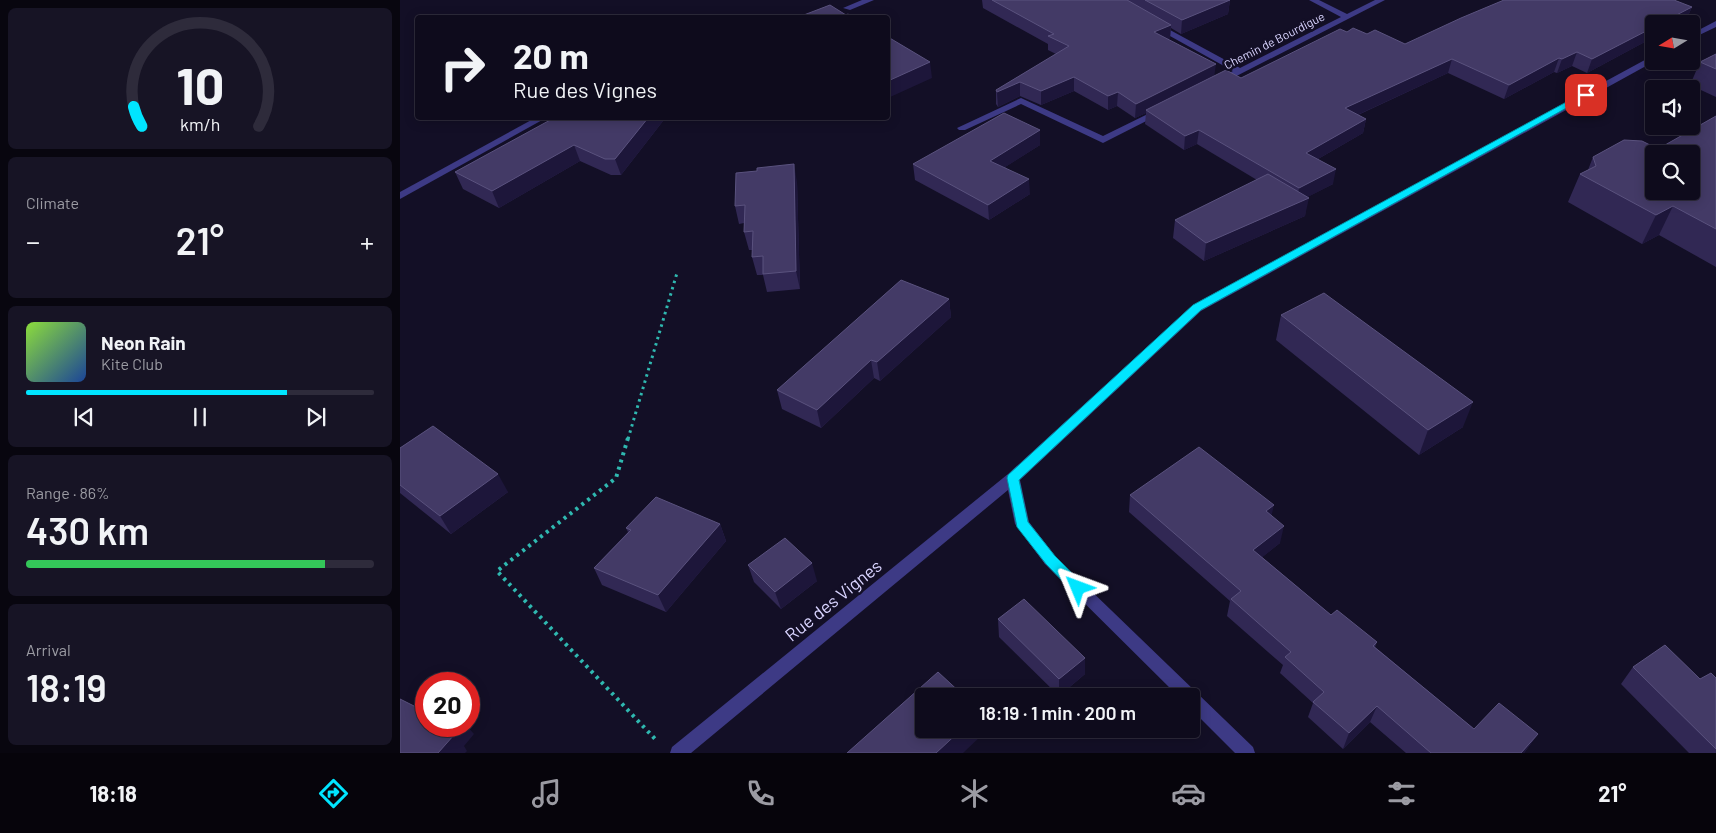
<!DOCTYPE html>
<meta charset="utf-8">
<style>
body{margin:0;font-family:Barlow,sans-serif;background:#171425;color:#f1f3f6;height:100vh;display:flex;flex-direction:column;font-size:19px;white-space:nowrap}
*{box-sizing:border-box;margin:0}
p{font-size:16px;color:#9b9ba3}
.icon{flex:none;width:28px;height:28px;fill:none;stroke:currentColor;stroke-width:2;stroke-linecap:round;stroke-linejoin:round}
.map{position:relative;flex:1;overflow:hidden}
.details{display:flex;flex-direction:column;gap:8px;padding:8px;background:#08060f;width:400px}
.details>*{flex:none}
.guide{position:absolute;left:15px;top:15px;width:475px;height:105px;border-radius:5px;box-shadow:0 2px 12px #0003,0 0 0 1px #2e2b3b;background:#0e0b1c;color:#f1f3f6;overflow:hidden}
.needle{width:32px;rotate:259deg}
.fabs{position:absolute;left:1245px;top:15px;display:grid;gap:10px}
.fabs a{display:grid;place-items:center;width:55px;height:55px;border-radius:5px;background:#0e0b1c;box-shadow:0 2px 12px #0003,0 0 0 1px #2e2b3b;font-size:25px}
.speed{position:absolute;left:15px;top:672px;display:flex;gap:10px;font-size:25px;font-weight:700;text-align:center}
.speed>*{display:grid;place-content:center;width:65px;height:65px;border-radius:50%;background:#0e0b1c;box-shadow:0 2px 12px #0003,0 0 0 1px #2e2b3b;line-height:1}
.speed .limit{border:8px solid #d22;background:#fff;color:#111}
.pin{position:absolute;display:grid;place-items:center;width:42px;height:42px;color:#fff;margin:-21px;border-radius:10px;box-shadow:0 2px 8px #0006}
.me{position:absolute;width:55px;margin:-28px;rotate:314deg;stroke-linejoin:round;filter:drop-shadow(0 0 4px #0008)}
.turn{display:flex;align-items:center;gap:18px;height:105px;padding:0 15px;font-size:22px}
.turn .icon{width:65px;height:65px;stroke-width:2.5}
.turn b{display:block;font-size:35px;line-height:42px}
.big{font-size:38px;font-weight:600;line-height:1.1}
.details .widget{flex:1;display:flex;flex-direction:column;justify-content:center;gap:8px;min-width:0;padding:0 18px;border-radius:8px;background:#171425}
.details .dial{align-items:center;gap:0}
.dial svg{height:130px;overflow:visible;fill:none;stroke:#2e2b3b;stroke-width:7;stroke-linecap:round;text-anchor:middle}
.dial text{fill:#f1f3f6;stroke:none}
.song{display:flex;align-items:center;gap:15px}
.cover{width:60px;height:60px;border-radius:8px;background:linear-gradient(135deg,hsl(90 70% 55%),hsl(220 70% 35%))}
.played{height:5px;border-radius:2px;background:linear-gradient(90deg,#00e5ff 75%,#2e2b3b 75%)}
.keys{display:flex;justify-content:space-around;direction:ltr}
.heat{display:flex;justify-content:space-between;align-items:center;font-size:28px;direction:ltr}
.charge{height:8px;border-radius:4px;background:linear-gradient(90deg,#34c759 86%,#2e2b3b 0)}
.trip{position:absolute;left:515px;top:688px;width:285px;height:50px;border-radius:5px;background:#0e0b1c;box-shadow:0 2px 12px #0003,0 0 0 1px #2e2b3b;font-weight:600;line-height:50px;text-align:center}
.tabs{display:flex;height:80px;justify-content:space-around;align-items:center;background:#06040b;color:#9b9ba3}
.tabs .icon{width:35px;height:35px}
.tabs .current{color:#00e5ff}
.tabs b{font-size:22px;color:#f1f3f6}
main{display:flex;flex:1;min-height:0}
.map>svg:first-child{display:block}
</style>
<main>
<section class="details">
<div class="widget dial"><svg viewBox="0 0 100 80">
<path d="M14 69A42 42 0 1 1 86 69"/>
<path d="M14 69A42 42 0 0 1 9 57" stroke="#00e5ff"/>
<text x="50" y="56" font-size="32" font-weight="700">10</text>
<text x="50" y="72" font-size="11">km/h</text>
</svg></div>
<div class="widget"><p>Climate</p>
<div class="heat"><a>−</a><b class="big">21°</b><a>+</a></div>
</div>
<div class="widget">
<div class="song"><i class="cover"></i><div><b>Neon Rain</b><p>Kite Club</p></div></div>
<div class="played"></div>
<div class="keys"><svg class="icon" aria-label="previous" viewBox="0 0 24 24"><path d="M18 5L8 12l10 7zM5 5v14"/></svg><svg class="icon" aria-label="pause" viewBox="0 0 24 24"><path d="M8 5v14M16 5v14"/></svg><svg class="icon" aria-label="next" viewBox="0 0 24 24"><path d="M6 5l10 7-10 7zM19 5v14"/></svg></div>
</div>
<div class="widget"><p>Range · 86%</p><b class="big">430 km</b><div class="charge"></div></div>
<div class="widget"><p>Arrival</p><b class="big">18:19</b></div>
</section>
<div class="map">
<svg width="1316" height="753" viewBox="0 0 1316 753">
<rect width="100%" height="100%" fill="#130f26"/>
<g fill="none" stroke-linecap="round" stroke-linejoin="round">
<path stroke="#2fb8b0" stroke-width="3" stroke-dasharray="2.5 4" stroke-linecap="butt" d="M 228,439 L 277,273"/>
<path stroke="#2fb8b0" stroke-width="4" stroke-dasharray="3 4.5" stroke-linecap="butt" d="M 228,438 L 216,478 L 97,571 L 256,740"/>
<path fill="#3d3a85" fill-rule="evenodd" d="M 650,554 L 655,556 L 853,747 L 855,753 L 835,753 L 791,709 L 791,696 L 778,696 L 645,564 L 643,560 L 645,556 Z"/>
<g fill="#3d3a85" fill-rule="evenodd">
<path d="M 462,0 L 474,0 L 450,10 L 443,8 Z"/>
<path d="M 909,0 L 919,0 L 947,14 L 975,0 L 985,0 L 819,85 L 814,82 L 816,80 L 833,71 L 752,26 L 759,24 L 840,68 L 941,17 Z"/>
<path d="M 1316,21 L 1316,27 L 1291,39 L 1291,34 Z"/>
<path d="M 1254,55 L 1255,61 L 801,311 L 620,480 L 629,522 L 655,556 L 657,560 L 655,564 L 650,566 L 645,564 L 615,524 L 608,490 L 291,753 L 270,753 L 272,747 L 608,474 L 793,305 Z"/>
<path d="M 621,98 L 703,136 L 758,109 L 764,109 L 766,111 L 703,143 L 621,104 L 565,130 L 559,130 L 557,128 Z"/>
<path d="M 135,118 L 144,119 L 0,199 L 0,192 Z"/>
</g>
</g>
<g fill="#312854">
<path d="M 582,0 L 830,0 L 828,14 L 781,34 L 771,28 L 770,38 L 768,39 L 814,76 L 841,78 L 947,32 L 967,34 L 1005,44 L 1292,7 L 1286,20 L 1254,24 L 1254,37 L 1187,73 L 1172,66 L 1157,73 L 1154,72 L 1104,99 L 1048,73 L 958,115 L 966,119 L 963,133 L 918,159 L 933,184 L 907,197 L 905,216 L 804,261 L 773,238 L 775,220 L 857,180 L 797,144 L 784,150 L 745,124 L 746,113 L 735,118 L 717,106 L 708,110 L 674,91 L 641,105 L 620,96 L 598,107 L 596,104 L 596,90 L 656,54 L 648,50 L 648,44 L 583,8 Z"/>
<path d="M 1316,54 L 1316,97 L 1290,85 L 1300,62 Z"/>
<path d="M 1316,116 L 1316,267 L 1259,235 L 1242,244 L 1168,202 L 1180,174 L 1188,170 L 1193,157 L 1258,149 Z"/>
<path d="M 147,118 L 262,118 L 263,121 L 221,175 L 211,175 L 180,161 L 99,208 L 63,189 L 55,172 L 148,122 Z"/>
<path d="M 640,130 L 640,145 L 605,167 L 630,194 L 589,220 L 515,180 L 513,164 Z"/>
<path d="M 397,182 L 400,289 L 367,292 L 363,275 L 357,275 L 352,257 L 353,250 L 349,250 L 344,232 L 344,223 L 339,224 L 335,206 Z"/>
<path d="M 549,299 L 551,317 L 480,381 L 474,378 L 421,428 L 382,409 L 377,390 Z"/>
<path d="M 881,315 L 1063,427 L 1019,455 L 876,340 Z"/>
<path d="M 0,448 L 108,492 L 51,534 L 0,493 Z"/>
<path d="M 730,495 L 871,516 L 880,543 L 862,557 L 931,615 L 977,642 L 975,647 L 1074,729 L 1138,734 L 1124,753 L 1006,753 L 970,722 L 943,749 L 908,717 L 913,703 L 880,673 L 883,665 L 827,616 L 830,601 L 729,512 Z"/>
<path d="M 320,524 L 326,541 L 266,612 L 202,585 L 194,568 L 228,532 L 226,528 Z"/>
<path d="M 348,565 L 417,581 L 381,609 L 354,582 Z"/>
<path d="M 598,619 L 685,674 L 659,696 L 599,637 Z"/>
<path d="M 1233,667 L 1300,679 L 1316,678 L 1316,753 L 1289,753 L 1221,684 Z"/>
</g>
<g fill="#1d163a">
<path d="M 830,0 L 828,14 L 781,34 L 782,20 Z"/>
<path d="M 1292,7 L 1286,20 L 1279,24 L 1259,24 Z"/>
<path d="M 771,25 L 770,38 L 754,45 L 754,32 Z"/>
<path d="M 1254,27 L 1254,37 L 1187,73 L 1192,59 Z"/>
<path d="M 1177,52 L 1172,66 L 1157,73 L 1162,59 Z"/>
<path d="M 1159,58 L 1154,72 L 1104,99 L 1109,85 Z"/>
<path d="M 1052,59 L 1048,73 L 942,122 L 945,108 Z"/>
<path d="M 530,62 L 532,78 L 488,98 L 488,81 Z"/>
<path d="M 816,64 L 814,78 L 746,110 L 746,113 L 735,118 L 736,104 Z"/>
<path d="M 674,77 L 674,91 L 641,105 L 641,91 Z"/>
<path d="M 620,82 L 620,96 L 598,107 L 597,92 Z"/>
<path d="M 718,92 L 717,106 L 708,110 L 708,96 Z"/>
<path d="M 248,118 L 262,118 L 263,121 L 221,175 L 215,159 Z"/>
<path d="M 966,119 L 963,133 L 904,167 L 906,153 Z"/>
<path d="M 640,130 L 640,145 L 591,176 L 590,161 Z"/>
<path d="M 799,130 L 797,144 L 784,150 L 785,136 Z"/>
<path d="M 174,145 L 180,161 L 99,208 L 92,191 Z"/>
<path d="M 394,164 L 397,182 L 400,289 L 396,271 Z"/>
<path d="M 936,169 L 933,184 L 896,203 L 899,188 Z"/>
<path d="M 629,179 L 630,194 L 589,220 L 588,205 Z"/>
<path d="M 909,198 L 905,216 L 804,261 L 806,243 Z"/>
<path d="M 1273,206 L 1259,235 L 1242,244 L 1256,215 Z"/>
<path d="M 549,299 L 551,317 L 480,381 L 477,362 Z"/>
<path d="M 471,360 L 474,378 L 421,428 L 417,410 Z"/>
<path d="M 1073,402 L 1063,427 L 1019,455 L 1028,430 Z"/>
<path d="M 98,474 L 108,492 L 51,534 L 40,516 Z"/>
<path d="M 874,505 L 870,522 L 866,511 Z"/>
<path d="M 320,524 L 326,541 L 266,612 L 258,595 Z"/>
<path d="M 884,526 L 880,543 L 850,567 L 853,550 Z"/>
<path d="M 412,563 L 417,581 L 381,609 L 375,592 Z"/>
<path d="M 685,658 L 685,674 L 659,696 L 659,679 Z"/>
<path d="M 977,706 L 970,722 L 943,749 L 949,733 Z"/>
<path d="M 54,726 L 67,726 L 74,734 L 64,746 L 67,751 L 65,753 L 38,753 L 49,732 Z"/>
<path d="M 562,729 L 582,729 L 583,734 L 563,753 L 536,753 Z"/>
<path d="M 1138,734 L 1124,753 L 1121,753 Z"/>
</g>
<g fill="#433a66" stroke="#5a527e" fill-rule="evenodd">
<path d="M 592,0 L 727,0 L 771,25 L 754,32 L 816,64 L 736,104 L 718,92 L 708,96 L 674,77 L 641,91 L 620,82 L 597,92 L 596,90 L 669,46 L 648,36 L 654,34 Z"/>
<path d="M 745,0 L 830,0 L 782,20 Z"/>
<path d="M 1104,0 L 1274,0 L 1292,7 L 1259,24 L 1254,24 L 1254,27 L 1192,59 L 1177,52 L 1162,59 L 1159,58 L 1109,85 L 1052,59 L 945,108 L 966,119 L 906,153 L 936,169 L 899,188 L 799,130 L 785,136 L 746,110 L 826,70 L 841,78 L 940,29 L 947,32 L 953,28 L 967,34 L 975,30 L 1005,44 L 1061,18 Z"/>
<path d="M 430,5 L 446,15 L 448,14 L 454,18 L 396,18 Z"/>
<path d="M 488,37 L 530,62 L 488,81 Z"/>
<path d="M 1316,54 L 1316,69 L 1300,62 Z"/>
<path d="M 604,113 L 640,130 L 590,161 L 629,179 L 588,205 L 513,164 Z"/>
<path d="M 1316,116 L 1316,229 L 1273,206 L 1256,215 L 1180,174 L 1196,166 L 1193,157 L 1224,140 L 1242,141 L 1258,149 ZM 1254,154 L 1291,154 L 1291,191 L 1254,191 Z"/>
<path d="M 148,118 L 248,118 L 215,159 L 205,159 L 174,145 L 92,191 L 55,172 L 152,119 Z"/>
<path d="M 394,164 L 396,271 L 363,274 L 363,256 L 352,257 L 353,231 L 344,232 L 345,205 L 335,206 L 336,173 L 357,171 L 357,168 Z"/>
<path d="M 868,174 L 909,198 L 806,243 L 775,220 Z"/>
<path d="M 501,280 L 549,299 L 477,362 L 471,360 L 417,410 L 377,390 Z"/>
<path d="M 924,293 L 1073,402 L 1028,430 L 881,315 Z"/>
<path d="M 33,426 L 98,474 L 40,516 L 0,485 L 0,448 Z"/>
<path d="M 799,447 L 874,505 L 866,511 L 884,526 L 853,550 L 931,615 L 937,610 L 977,642 L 973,646 L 1074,729 L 1099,703 L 1138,734 L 1121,753 L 1031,753 L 977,706 L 949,733 L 913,702 L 924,692 L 885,657 L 891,652 L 831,599 L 841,591 L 730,495 Z"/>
<path d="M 256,497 L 320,524 L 258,595 L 194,568 L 231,530 L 226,528 Z"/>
<path d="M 385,538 L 412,563 L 375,592 L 348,565 Z"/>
<path d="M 624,599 L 685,658 L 659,679 L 598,619 Z"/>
<path d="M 1265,645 L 1300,679 L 1311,673 L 1316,678 L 1316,749 L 1233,667 Z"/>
<path d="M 538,672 L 564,696 L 524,696 L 524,729 L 562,729 L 536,753 L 447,753 Z"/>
<path d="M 0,699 L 16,707 L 22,700 L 26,702 L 26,726 L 54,726 L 49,732 L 54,735 L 38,753 L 0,753 Z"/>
</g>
<path fill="#00e5ff" stroke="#0095a6" d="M 1183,93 L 1190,95 L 801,310 L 619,480 L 628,522 L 655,556 L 683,584 L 685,588 L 683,592 L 678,593 L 673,592 L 646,564 L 617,527 L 607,478 L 608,475 L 793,305 Z"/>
<g text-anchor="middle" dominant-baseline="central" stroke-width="5" stroke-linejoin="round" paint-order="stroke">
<g font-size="12" fill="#d9d4ff" stroke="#130f26">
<text transform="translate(874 40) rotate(-27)">Chemin de Bourdigue</text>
</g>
<g font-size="18" fill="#d9d4ff" stroke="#130f26">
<text transform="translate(433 600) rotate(-39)">Rue des Vignes</text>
</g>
</g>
</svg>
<div class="fabs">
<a><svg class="needle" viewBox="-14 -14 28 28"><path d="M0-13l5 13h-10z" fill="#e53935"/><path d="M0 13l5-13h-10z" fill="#9b9ba3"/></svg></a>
<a><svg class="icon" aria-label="sound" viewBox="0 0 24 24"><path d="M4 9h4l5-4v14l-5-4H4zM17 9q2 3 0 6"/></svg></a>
<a><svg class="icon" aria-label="search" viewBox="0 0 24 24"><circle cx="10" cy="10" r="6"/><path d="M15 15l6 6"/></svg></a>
</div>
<div class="speed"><div class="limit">20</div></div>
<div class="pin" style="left:1186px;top:95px;background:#d93025"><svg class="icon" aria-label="arrive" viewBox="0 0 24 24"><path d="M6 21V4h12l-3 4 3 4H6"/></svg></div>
<svg class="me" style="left:678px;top:588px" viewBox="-20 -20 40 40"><path d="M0-17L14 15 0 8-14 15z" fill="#00e5ff" stroke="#fff" stroke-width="4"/></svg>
<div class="trip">18:19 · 1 min · 200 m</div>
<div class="guide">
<div class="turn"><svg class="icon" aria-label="right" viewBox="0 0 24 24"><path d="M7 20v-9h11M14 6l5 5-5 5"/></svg><div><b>20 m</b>Rue des Vignes</div></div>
</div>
</div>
</main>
<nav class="tabs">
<b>18:18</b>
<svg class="icon current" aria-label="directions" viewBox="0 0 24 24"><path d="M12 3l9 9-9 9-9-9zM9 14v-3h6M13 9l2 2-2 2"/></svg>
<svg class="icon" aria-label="music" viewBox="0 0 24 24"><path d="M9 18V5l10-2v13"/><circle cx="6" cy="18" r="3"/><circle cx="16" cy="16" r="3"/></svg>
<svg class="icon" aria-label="phone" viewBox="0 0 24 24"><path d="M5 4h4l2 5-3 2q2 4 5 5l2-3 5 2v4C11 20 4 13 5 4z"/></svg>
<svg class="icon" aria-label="climate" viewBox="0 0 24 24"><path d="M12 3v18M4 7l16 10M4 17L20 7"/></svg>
<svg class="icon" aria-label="car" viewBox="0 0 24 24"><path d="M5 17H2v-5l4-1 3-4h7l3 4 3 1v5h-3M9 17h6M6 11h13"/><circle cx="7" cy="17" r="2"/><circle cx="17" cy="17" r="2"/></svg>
<svg class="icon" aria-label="filters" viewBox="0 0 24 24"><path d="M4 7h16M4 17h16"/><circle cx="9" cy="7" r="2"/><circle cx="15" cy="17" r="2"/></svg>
<b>21°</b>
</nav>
